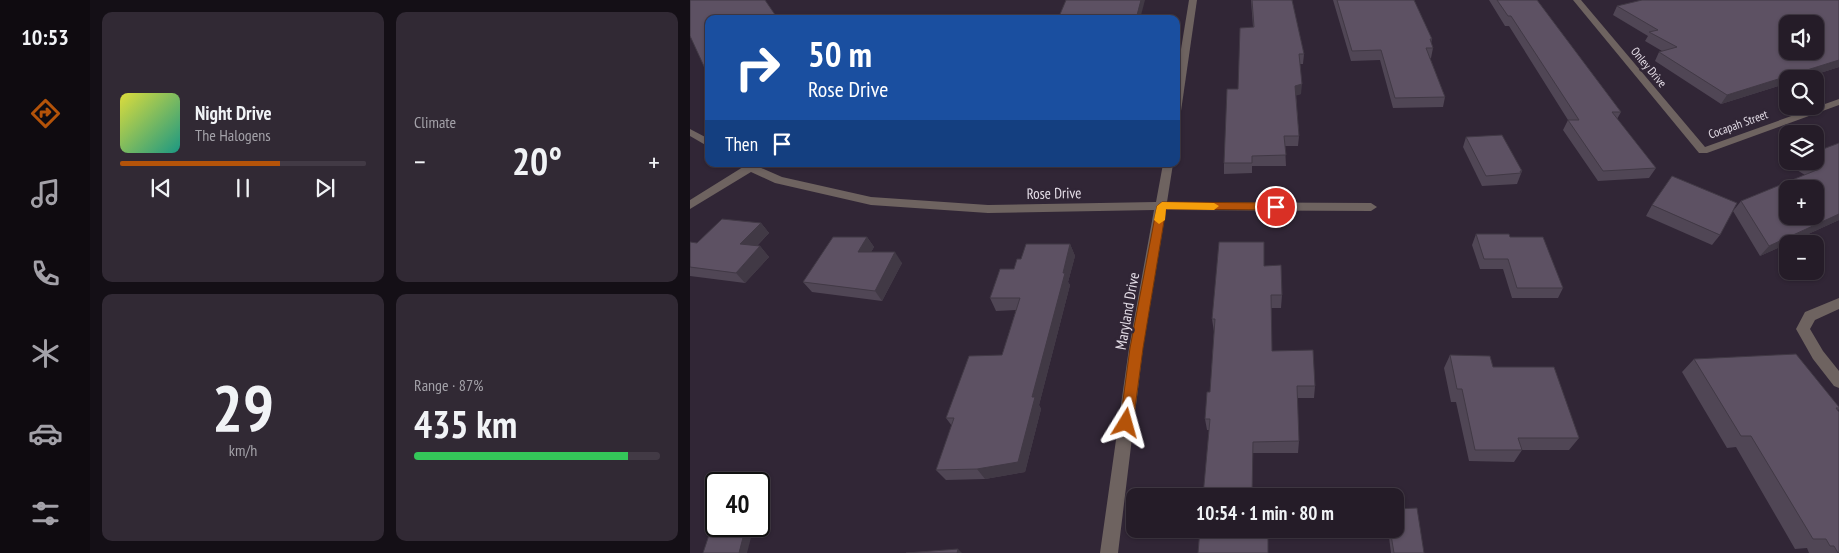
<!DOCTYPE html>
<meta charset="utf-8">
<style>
body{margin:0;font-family:"PT Sans Narrow",sans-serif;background:#312934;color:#f1f3f6;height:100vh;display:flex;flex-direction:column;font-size:19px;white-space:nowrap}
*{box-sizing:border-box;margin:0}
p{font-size:16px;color:#a3a1a8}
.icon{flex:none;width:28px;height:28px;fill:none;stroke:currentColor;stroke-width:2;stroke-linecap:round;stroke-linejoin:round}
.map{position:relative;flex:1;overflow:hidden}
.details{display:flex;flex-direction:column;gap:12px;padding:12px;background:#140f16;width:600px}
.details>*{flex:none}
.banner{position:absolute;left:15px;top:15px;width:475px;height:152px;border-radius:10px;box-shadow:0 1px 4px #0004,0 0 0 1px #423a45;background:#1a4fa0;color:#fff;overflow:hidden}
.fabs{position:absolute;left:1089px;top:15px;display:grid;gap:10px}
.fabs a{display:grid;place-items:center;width:45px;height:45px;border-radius:10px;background:#251c28;box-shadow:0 1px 4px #0004,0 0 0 1px #423a45;font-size:25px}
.speed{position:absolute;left:15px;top:472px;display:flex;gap:10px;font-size:25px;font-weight:700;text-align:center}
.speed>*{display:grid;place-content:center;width:65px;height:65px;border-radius:50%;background:#251c28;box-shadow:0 1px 4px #0004,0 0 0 1px #423a45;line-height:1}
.speed .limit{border:2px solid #111;border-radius:8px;background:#fff;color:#111}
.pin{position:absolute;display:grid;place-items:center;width:42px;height:42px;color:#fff;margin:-21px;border:2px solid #fff;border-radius:50%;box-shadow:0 1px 5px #0007}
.me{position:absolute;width:55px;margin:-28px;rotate:8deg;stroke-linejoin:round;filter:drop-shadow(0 0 4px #0008)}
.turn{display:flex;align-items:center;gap:18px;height:105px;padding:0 20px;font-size:22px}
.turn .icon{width:65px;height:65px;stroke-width:2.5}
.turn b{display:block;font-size:35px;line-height:42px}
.then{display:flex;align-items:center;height:48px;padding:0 20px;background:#0003;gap:10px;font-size:19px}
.big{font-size:38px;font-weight:700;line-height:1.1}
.details .tile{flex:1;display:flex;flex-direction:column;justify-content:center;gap:8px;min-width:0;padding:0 18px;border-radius:10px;background:#312934}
.details .dial{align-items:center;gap:0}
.dial b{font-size:65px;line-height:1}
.song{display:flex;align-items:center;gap:15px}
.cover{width:60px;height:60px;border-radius:8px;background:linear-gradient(135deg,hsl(60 70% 55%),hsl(170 70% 35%))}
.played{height:5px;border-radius:2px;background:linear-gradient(90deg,#b45309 65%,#423a45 65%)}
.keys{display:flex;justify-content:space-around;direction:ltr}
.heat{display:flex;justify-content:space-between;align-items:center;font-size:28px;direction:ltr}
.charge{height:8px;border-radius:4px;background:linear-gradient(90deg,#34c759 87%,#423a45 0)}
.details .tiles{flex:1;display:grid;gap:12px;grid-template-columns:repeat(2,1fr)}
.trip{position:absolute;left:436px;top:488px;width:278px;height:50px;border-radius:10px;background:#251c28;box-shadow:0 1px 4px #0004,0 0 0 1px #423a45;font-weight:700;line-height:50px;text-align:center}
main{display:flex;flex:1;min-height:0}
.tab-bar{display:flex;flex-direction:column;width:90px;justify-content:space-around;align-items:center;background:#0f0b10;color:#a3a1a8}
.tab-bar .icon{width:35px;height:35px}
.tab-bar .on{color:#b45309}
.tab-bar b{font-size:22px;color:#f1f3f6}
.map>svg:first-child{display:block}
</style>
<main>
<nav class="tab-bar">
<b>10:53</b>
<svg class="icon on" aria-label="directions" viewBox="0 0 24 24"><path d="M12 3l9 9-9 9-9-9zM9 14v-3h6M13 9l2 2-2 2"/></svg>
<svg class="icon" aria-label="music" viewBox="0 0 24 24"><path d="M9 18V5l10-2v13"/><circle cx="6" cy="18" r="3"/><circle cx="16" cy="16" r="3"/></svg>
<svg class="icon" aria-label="phone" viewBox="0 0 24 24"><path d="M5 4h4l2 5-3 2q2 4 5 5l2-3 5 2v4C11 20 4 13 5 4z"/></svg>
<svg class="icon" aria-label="climate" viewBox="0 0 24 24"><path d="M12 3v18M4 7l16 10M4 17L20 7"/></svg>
<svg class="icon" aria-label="car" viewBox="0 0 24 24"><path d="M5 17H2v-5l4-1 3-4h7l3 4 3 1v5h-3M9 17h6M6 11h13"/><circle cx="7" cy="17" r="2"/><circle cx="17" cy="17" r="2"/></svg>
<svg class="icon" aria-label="filters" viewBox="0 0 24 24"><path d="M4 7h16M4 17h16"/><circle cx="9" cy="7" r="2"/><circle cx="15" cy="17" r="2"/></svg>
</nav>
<section class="details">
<div class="tiles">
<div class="tile">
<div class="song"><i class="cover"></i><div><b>Night Drive</b><p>The Halogens</p></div></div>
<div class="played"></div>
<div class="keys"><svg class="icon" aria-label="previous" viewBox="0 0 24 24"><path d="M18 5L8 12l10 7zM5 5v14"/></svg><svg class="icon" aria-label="pause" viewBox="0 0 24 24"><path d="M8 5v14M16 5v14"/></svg><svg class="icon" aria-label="next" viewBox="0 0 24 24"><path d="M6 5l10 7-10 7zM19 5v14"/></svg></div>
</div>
<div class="tile"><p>Climate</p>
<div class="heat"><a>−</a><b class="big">20°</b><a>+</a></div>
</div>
<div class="tile dial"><b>29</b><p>km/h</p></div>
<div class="tile"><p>Range · 87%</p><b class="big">435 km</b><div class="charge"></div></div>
</div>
</section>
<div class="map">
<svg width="1149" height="553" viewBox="0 0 1149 553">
<rect width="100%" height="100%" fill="#312636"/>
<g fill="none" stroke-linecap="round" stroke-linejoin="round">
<g fill="#6e6360" fill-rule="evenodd">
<path d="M 499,0 L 507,0 L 491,111 L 486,114 L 486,80 Z"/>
<path d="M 883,0 L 891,0 L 1015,147 L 1149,99 L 1149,105 L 1017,153 L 1009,153 Z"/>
<path d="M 0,129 L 19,139 L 19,147 L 0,136 Z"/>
<path d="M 49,164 L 62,164 L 92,177 L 181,197 L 298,205 L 466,202 L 473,164 L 483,164 L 477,202 L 681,203 L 687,207 L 681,211 L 476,210 L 453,348 L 428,553 L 410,553 L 439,348 L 464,210 L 298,213 L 181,205 L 85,183 L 61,172 L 0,209 L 0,200 L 53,167 Z"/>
<path d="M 1149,298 L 1149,309 L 1125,320 L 1120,329 L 1133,351 L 1149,371 L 1149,388 L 1144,386 L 1123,359 L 1106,329 L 1115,312 Z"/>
</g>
</g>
<g fill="#504655">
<path d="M 561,0 L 602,0 L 614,54 L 613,64 L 610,64 L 611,94 L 606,95 L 609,136 L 608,146 L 595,146 L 596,166 L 562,166 L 562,173 L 534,174 L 534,163 L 548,89 L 563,27 Z"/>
<path d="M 643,0 L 724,0 L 742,39 L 741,43 L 743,48 L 741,58 L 740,58 L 755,97 L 753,107 L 703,108 L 690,60 L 661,61 Z"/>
<path d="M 799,0 L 847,0 L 931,112 L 927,119 L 966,168 L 959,178 L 908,181 L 873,130 L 878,120 L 819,26 L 815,26 Z"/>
<path d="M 1149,0 L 1149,67 L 1111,79 L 1098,79 L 1098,83 L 1031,104 L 965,61 L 969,52 L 972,51 L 955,41 L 958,36 L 923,15 L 927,6 Z"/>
<path d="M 776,137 L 832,171 L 827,184 L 792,186 L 773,147 Z"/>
<path d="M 1125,152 L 1149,220 L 1070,256 L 1043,211 L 1051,201 L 1115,175 L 1102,167 L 1107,161 L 1125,161 Z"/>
<path d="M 962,205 L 1030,235 L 1022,245 L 956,216 Z"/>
<path d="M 71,223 L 79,233 L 67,246 L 70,246 L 79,257 L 55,283 L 0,276 L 0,242 L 7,243 Z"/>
<path d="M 786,234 L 820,237 L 873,288 L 868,298 L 822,298 L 813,269 L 790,269 L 782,245 Z"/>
<path d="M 177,237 L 184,247 L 181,252 L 212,263 L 192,301 L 122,292 L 113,282 Z"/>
<path d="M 380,244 L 385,256 L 378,282 L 380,285 L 349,405 L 351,409 L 335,472 L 295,479 L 256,480 L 246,470 L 262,426 L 256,418 L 312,355 L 326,310 L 306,311 L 300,298 L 324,269 L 331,259 Z"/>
<path d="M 574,266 L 592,295 L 591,308 L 581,308 L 582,351 L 625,386 L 624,398 L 607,398 L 609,441 L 608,453 L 563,453 L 519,430 L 517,430 L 515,419 L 520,392 L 524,332 L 522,319 Z"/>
<path d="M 760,355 L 803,367 L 889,438 L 879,450 L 831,450 L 832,450 L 824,462 L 779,461 L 766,402 L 761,402 L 754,368 Z"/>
<path d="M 1004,359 L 1149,407 L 1149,409 L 1148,410 L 1149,553 L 1119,553 L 1117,548 L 1105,549 L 1046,447 L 1037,448 L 992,372 Z"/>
<path d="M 698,529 L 705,529 L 734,553 L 701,553 Z"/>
</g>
<g fill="#413945">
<path d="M 451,0 L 455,0 L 450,19 L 446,19 Z"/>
<path d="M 1149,60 L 1149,67 L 1111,79 L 1098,79 L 1098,83 L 1031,104 L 1037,95 Z"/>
<path d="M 612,84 L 611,94 L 605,96 L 605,86 Z"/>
<path d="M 1149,214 L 1149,220 L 1070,256 L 1079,246 Z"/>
<path d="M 71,223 L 79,233 L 59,254 L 50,244 Z"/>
<path d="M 177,237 L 184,247 L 175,262 L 168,252 Z"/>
<path d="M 380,244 L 385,256 L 378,282 L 380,285 L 349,405 L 351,409 L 335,472 L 295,479 L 287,469 L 342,397 Z"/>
<path d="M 70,246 L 79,257 L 55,283 L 46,273 Z"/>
<path d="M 205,252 L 212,263 L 192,301 L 185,291 Z"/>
<path d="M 56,526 L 63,530 L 57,553 L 49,553 Z"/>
<path d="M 268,549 L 272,553 L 267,553 Z"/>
</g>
<g fill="#5d5163" stroke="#413945" fill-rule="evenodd">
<path d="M 0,0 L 75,0 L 88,19 L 19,19 L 19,75 L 18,75 L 0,36 Z"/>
<path d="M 376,0 L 451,0 L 446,19 L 368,19 Z"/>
<path d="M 562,0 L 602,0 L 614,54 L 609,54 L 612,84 L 605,86 L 609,136 L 594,136 L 596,155 L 562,156 L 562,163 L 534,163 L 537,89 L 548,89 L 550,28 L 564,27 Z"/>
<path d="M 647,0 L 724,0 L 742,39 L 740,39 L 743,48 L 736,48 L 755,97 L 705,98 L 691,50 L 662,51 Z"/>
<path d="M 807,0 L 847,0 L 931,112 L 922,112 L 966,168 L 913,171 L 878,120 L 889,120 L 821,16 L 818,16 Z"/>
<path d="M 952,0 L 1149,0 L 1149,60 L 1037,95 L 969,52 L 987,47 L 959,32 L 968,30 L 927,6 ZM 1098,24 L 1125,24 L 1125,51 L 1098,51 Z"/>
<path d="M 812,135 L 832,171 L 830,171 L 831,173 L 796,176 L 776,137 Z"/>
<path d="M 1149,143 L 1149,214 L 1079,246 L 1051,201 L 1129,169 L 1117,161 L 1125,161 L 1125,152 ZM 1098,189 L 1125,189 L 1125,216 L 1098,216 Z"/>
<path d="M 982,176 L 1047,203 L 1030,235 L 962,205 Z"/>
<path d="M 32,219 L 71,223 L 50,244 L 70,246 L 46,273 L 0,267 L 0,242 L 7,243 Z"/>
<path d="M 786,234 L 819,234 L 820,237 L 853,237 L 873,288 L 827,288 L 818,259 L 794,259 Z"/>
<path d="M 143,237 L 177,237 L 168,252 L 205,252 L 185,291 L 113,282 Z"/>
<path d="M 529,242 L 574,242 L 574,266 L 591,265 L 592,295 L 581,295 L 582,351 L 623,350 L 625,386 L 607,386 L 609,441 L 563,442 L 562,496 L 513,496 L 520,419 L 515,419 L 517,392 L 520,392 L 525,319 L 522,319 Z"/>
<path d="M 336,244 L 380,244 L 373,273 L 375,273 L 342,397 L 345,397 L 328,462 L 287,469 L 246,470 L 264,418 L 256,418 L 279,356 L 312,355 L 330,298 L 300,298 L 310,269 L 324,269 L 327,259 L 331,259 Z"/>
<path d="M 1106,354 L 1149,407 L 1149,408 L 1146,408 L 1149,412 L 1149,553 L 1148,553 L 1144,546 L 1140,546 L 1136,539 L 1123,539 L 1061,436 L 1051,436 L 1004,359 Z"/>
<path d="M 760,355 L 800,356 L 803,367 L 864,367 L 889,438 L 828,438 L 832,450 L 785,450 L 772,389 L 767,389 Z"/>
<path d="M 727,508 L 734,553 L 704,553 L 700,529 L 705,529 L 705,509 Z"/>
<path d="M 56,526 L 49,553 L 13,553 L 19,535 Z"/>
<path d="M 510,529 L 578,529 L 578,553 L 508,553 Z"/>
<path d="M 268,549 L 267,553 L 216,553 Z"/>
</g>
<path fill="#b45309" stroke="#753606" d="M 472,202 L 586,203 L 591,207 L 586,210 L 476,209 L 453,348 L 443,423 L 441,427 L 436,429 L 432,427 L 430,423 L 440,348 L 467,206 Z"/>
<path fill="#f59e0b" d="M 472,202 L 524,203 L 529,206 L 524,210 L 476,209 L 475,220 L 469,224 L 464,220 L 467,206 Z"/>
<g text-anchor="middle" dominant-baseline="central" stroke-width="5" stroke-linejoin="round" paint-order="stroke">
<g font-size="12" fill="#e4dde7" stroke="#312636">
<text transform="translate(959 67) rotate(50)">Onley Drive</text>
<text transform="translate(1048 124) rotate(-20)">Cocapah Street</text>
</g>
<g font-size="15" fill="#e4dde7" stroke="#312636">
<text transform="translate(364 193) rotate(-1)">Rose Drive</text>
<text transform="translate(437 311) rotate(-80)">Maryland Drive</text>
</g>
</g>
</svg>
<div class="fabs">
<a><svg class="icon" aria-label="sound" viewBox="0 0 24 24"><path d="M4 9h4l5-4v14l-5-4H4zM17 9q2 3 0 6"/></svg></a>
<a><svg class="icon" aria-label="search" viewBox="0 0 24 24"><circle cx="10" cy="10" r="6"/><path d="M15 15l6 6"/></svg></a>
<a><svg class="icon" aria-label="layers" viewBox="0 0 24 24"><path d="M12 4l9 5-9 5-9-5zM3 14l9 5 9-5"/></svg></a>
<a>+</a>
<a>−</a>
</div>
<div class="speed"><div class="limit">40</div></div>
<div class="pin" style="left:586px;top:207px;background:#d93025"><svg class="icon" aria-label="arrive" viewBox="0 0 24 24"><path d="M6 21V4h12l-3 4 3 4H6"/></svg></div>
<svg class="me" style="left:436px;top:423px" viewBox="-20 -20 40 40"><path d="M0-17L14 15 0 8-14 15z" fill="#b45309" stroke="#fff" stroke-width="4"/></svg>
<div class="trip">10:54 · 1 min · 80 m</div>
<div class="banner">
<div class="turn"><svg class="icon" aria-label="right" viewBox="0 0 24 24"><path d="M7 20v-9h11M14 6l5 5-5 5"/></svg><div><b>50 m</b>Rose Drive</div></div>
<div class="then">Then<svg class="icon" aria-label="arrive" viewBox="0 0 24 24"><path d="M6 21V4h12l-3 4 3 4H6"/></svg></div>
</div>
</div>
</main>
